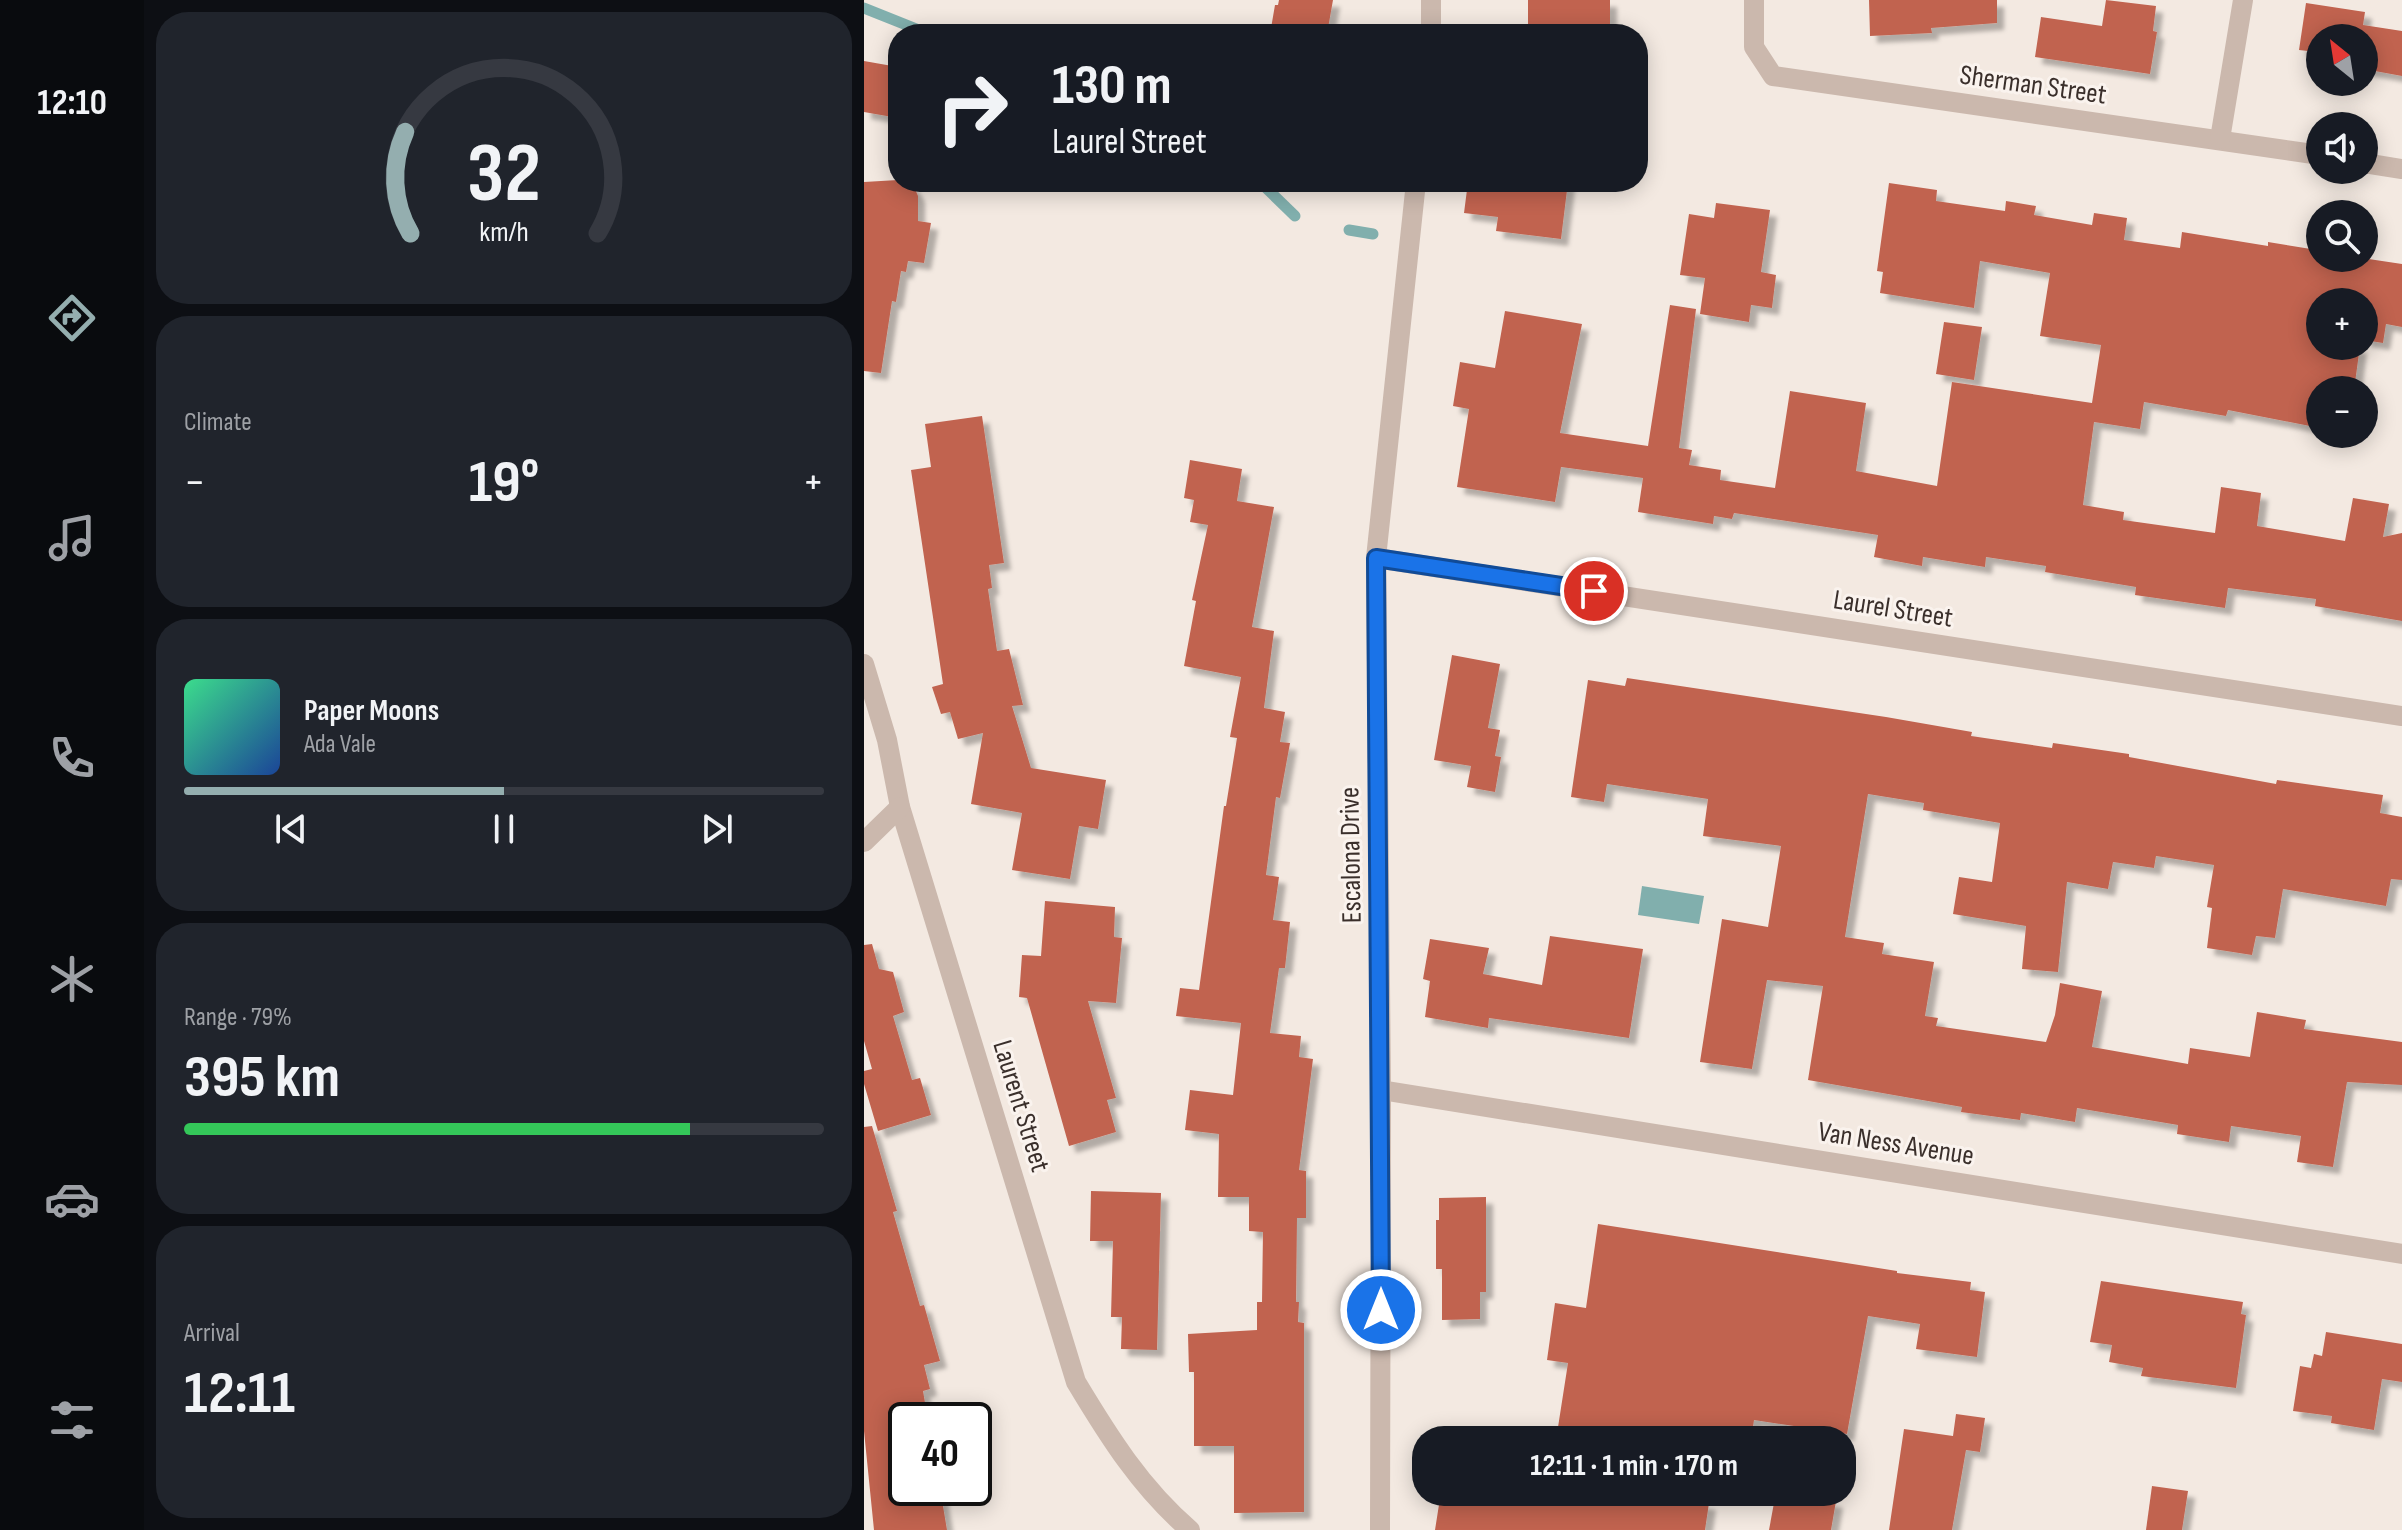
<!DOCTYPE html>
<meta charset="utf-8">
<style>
body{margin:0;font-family:"Sofia Sans Condensed",sans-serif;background:#20242c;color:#f1f3f6;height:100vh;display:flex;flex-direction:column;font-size:30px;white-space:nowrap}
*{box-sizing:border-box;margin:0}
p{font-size:26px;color:#9ea1a6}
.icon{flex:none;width:44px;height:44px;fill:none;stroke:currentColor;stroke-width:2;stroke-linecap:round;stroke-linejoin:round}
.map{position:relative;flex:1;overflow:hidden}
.drawer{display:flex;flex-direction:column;gap:12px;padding:12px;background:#0d0f14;width:720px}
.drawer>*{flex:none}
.banner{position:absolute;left:24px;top:24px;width:760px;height:168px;border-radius:32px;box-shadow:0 4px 20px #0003;background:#171b24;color:#f1f3f6;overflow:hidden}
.needle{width:52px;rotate:330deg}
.controls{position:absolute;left:1442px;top:24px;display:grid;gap:16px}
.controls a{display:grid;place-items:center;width:72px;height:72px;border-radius:50%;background:#171b24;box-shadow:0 4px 20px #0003;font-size:40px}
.speed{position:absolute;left:24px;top:1402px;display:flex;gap:16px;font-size:40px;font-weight:700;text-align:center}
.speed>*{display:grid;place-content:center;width:104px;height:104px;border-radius:50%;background:#171b24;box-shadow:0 4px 20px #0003;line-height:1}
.speed .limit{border:4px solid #111;border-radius:12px;background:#fff;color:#111}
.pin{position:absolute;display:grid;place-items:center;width:68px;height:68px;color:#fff;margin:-34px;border:4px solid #fff;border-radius:50%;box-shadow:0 2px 8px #0007}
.me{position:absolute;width:88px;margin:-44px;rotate:0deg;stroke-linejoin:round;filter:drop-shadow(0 0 6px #0008)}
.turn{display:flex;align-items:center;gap:28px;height:168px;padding:0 32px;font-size:36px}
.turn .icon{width:104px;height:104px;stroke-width:2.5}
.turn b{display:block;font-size:56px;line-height:68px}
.big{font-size:60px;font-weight:700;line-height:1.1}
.drawer .tile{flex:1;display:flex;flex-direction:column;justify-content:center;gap:12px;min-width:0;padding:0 28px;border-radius:32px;background:#20242c}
.drawer .dial{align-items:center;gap:0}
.dial svg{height:208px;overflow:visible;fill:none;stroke:#363941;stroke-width:7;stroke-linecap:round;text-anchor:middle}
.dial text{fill:#f1f3f6;stroke:none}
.song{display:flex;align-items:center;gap:24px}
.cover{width:96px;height:96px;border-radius:12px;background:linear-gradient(135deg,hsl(150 70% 55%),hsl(220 70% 35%))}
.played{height:8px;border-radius:4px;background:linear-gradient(90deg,#94aeaf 50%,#363941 50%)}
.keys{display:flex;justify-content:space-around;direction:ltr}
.heat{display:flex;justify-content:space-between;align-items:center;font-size:44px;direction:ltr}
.charge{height:12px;border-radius:6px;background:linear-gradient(90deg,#34c759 79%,#363941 0)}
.trip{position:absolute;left:548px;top:1426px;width:444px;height:80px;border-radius:32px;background:#171b24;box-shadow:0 4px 20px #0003;font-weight:700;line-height:80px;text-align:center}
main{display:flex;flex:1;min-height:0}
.menu{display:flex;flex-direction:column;width:144px;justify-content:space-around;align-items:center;background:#090b0e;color:#9ea1a6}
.menu .icon{width:56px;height:56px}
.menu .selected{color:#94aeaf}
.menu b{font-size:36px;color:#f1f3f6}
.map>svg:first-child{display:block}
</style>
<main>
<nav class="menu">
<b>12:10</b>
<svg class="icon selected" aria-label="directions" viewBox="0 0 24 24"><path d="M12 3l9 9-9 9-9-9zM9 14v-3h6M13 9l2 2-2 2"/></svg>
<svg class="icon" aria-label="music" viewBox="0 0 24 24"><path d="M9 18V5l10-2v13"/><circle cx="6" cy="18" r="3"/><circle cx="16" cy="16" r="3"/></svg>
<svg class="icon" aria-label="phone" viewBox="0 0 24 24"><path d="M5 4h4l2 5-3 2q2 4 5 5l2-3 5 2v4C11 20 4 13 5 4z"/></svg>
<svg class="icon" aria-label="climate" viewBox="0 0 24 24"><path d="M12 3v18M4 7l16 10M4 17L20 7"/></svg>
<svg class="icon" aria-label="car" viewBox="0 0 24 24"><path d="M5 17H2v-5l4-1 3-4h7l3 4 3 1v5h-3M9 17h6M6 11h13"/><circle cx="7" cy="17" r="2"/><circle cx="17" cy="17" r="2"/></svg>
<svg class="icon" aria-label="filters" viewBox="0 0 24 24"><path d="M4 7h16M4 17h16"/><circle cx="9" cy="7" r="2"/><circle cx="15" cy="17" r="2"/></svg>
</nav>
<section class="drawer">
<div class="tile dial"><svg viewBox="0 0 100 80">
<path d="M14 69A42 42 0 1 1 86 69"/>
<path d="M14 69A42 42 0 0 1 12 30" stroke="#94aeaf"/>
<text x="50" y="56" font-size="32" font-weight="700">32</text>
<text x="50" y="72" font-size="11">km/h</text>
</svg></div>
<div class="tile"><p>Climate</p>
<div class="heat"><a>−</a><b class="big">19°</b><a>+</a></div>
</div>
<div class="tile">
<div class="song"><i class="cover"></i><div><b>Paper Moons</b><p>Ada Vale</p></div></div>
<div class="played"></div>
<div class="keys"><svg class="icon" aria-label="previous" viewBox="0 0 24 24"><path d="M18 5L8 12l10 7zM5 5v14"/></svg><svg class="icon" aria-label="pause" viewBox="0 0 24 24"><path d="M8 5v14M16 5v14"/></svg><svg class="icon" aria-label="next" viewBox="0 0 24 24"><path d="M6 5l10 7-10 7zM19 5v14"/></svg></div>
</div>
<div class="tile"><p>Range · 79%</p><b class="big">395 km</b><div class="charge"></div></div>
<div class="tile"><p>Arrival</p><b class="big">12:11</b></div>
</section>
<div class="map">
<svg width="1538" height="1530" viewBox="0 0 1538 1530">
<defs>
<filter id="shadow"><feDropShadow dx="7" dy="7" stdDeviation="2" flood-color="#0004"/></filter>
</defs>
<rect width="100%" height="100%" fill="#f3e9e1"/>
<path fill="#81afad" d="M 778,886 L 840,896 L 835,924 L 774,915 Z"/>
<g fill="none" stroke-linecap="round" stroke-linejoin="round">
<g stroke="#81afad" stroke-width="11">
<path d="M 0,8 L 65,34"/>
<path d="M 396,182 L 431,216"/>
<path d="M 485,230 L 509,234"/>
</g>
</g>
<g fill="#c16350" filter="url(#shadow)">
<path d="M 415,0 L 469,0 L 463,34 L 406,34 L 411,5 L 414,5 Z"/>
<rect x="664" y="0" width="82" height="34"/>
<path d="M 1005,0 L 1133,0 L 1133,23 L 1067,28 L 1068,33 L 1006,36 Z"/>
<path d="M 1242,0 L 1292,6 L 1289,31 L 1293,32 L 1286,74 L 1171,57 L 1177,17 L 1238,26 Z"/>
<path d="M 1442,3 L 1501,12 L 1499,25 L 1538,31 L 1538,76 L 1500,69 L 1500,38 L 1456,38 L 1456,61 L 1443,59 L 1444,51 L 1435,50 Z"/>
<path d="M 0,61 L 34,67 L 34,118 L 0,112 Z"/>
<path d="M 34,180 L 34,182 L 44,182 L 51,189 L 54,196 L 54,221 L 67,223 L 60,263 L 44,261 L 42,272 L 37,271 L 32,302 L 28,301 L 17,373 L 0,371 L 0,182 Z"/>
<path d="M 604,182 L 704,182 L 697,239 L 632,231 L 634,217 L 600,213 Z"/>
<path d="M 1025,183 L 1073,190 L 1072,201 L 1141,211 L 1142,201 L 1172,206 L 1170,215 L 1228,225 L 1230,213 L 1263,218 L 1260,240 L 1316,248 L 1318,232 L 1404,246 L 1404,242 L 1453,250 L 1456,252 L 1456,258 L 1498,258 L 1538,264 L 1538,327 L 1522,324 L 1519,343 L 1500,340 L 1500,302 L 1456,302 L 1456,346 L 1496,346 L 1490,390 L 1456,390 L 1456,428 L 1364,410 L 1362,416 L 1280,402 L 1276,429 L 1230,422 L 1219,505 L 1260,512 L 1259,520 L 1351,533 L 1357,487 L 1397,493 L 1393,526 L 1481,541 L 1489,498 L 1525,504 L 1519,537 L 1538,533 L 1538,621 L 1451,606 L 1452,599 L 1364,588 L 1361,608 L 1271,595 L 1272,587 L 1181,572 L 1182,566 L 1122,557 L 1121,567 L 1059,557 L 1058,566 L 1010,557 L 1014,535 L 870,513 L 868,519 L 850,516 L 849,524 L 774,512 L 779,478 L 697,467 L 691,502 L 593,487 L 605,409 L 589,406 L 596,362 L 631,368 L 641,311 L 718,324 L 696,433 L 784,446 L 806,305 L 832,309 L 815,448 L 828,450 L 825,465 L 857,470 L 856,480 L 911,488 L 926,391 L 1002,403 L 992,471 L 1073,486 L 1088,382 L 1228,403 L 1237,345 L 1176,336 L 1186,273 L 1116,261 L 1110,308 L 1016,293 L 1019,272 L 1013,271 Z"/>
<path d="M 852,203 L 906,210 L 897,272 L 912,275 L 908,308 L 887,305 L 885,322 L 836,314 L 841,278 L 816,275 L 825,214 L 850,218 Z"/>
<path d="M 1080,322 L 1118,327 L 1110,380 L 1072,374 Z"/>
<path d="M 118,416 L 140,563 L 125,565 L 128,588 L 124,589 L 133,651 L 145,649 L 159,705 L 148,706 L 167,768 L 242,780 L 234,829 L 215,826 L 206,879 L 148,870 L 158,813 L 107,804 L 119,733 L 94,739 L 86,712 L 77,714 L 68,687 L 79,684 L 47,470 L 67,467 L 61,424 Z"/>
<path d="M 326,460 L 378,469 L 373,501 L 410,507 L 388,627 L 410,631 L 400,708 L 421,712 L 416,742 L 426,743 L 416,798 L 412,797 L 402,875 L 415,877 L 409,920 L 426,922 L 421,968 L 415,968 L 406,1033 L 437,1036 L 435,1057 L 449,1059 L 435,1170 L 442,1171 L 442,1218 L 433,1218 L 432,1302 L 435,1302 L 434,1322 L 440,1323 L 440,1512 L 370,1513 L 370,1446 L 330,1446 L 330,1372 L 325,1372 L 324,1334 L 393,1330 L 393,1302 L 398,1302 L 399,1232 L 385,1231 L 385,1197 L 354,1197 L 355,1134 L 321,1130 L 326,1090 L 369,1095 L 377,1023 L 312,1016 L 316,988 L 335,990 L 360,806 L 362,806 L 373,738 L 366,737 L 377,677 L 320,666 L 332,601 L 328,600 L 344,525 L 326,522 L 330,500 L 320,498 Z"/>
<path d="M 588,655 L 636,664 L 624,728 L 636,730 L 631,756 L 637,757 L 631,792 L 603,787 L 607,766 L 570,760 Z"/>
<path d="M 763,678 L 1022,717 L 1108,732 L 1107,736 L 1188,748 L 1189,743 L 1265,754 L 1265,757 L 1412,784 L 1413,780 L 1519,795 L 1516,813 L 1538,817 L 1538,880 L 1527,879 L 1522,906 L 1419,889 L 1411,938 L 1392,936 L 1388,955 L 1343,948 L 1348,908 L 1343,907 L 1350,865 L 1292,856 L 1290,868 L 1249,862 L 1244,889 L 1203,882 L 1194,972 L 1158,969 L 1162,926 L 1089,914 L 1095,877 L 1128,882 L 1136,823 L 1059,810 L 1060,803 L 1004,794 L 981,937 L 1020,943 L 1018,954 L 1070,962 L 1061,1016 L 1074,1018 L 1072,1026 L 1182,1042 L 1191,1015 L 1196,983 L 1238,991 L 1228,1047 L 1324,1064 L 1326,1048 L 1386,1057 L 1393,1012 L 1442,1020 L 1440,1029 L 1538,1042 L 1538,1085 L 1483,1082 L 1469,1167 L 1433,1162 L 1437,1136 L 1367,1126 L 1365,1142 L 1313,1134 L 1314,1125 L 1213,1108 L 1211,1122 L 1157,1113 L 1156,1120 L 1097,1112 L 1098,1107 L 944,1080 L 959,986 L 903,980 L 888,1069 L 836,1062 L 858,919 L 904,927 L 917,846 L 839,836 L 844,799 L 743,784 L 740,802 L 707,797 L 724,680 L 761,686 Z"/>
<path d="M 181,901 L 251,907 L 250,937 L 258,938 L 252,1003 L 224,1001 L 252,1098 L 243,1100 L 252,1132 L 205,1146 L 163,998 L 155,997 L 158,955 L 177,956 Z"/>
<path d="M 686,936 L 779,949 L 765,1038 L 625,1018 L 624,1028 L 561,1017 L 566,981 L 559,979 L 566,939 L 625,948 L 619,974 L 678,985 Z"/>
<path d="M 8,944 L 15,969 L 29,972 L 40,1012 L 29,1016 L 48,1080 L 56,1078 L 67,1115 L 14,1131 L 0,1084 L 0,1071 L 8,1069 L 0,1041 L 0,945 Z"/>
<path d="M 8,1126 L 33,1211 L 29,1212 L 56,1306 L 60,1305 L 76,1361 L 60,1365 L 66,1389 L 59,1391 L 64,1420 L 42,1420 L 42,1488 L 76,1488 L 83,1530 L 10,1530 L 0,1431 L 0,1127 Z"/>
<path d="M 227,1191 L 297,1193 L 293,1350 L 257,1349 L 258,1317 L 247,1317 L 249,1241 L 226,1241 Z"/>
<path d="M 622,1197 L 622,1292 L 616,1292 L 616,1319 L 578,1320 L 578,1269 L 572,1269 L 572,1220 L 575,1220 L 575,1198 Z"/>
<path d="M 734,1224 L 1033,1271 L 1033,1273 L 1107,1282 L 1106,1290 L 1121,1292 L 1113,1357 L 1052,1349 L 1056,1324 L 1004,1316 L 983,1434 L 890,1420 L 887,1440 L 692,1440 L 704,1363 L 683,1360 L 691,1303 L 722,1308 Z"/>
<path d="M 1237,1281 L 1379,1302 L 1377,1314 L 1382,1315 L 1372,1388 L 1277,1376 L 1279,1368 L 1245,1362 L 1248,1345 L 1226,1342 Z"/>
<path d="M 1462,1332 L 1538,1344 L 1538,1382 L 1518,1379 L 1510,1430 L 1467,1423 L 1468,1416 L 1429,1411 L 1436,1366 L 1447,1368 L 1450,1354 L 1458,1356 Z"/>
<path d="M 1092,1414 L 1121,1418 L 1116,1452 L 1102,1450 L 1088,1530 L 1025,1530 L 1040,1429 L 1089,1436 Z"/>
<path d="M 1288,1486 L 1324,1491 L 1318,1530 L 1282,1530 Z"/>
<path d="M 577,1492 L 720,1492 L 720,1494 L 776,1503 L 777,1494 L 845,1503 L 841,1530 L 571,1530 Z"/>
<path d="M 912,1492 L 972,1501 L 967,1530 L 905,1530 Z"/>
</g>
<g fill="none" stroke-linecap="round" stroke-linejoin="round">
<g stroke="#cbb8ad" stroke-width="20">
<path d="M 890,0 L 890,47 L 909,76 L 1456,155"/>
<path d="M 567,34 L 567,0"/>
<path d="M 1356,139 L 1379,0"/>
<path d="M 1500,163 L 1538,169"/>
<path d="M 512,558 L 1538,716"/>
<path d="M 0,664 L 23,740 L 36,807 L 212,1382 C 245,1437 277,1488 326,1530"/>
<path d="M 0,842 L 36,807"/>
<path d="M 517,1090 L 1538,1254"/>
<path d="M 516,1530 L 517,1090 L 512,558 L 552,182"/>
</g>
</g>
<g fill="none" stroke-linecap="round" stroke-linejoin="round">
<g stroke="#114b97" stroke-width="20">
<path id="route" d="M 517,1310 L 512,558 L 730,591"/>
</g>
<use href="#route" stroke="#1a73e8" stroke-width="14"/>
</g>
<g text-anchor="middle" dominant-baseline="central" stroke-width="6" stroke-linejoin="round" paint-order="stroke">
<g font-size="28" fill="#3a2f2b" stroke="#faf3ee">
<text transform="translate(1169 85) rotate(8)">Sherman Street</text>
<text transform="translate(1029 609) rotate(9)">Laurel Street</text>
<text transform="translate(487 855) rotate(-91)">Escalona Drive</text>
<text transform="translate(157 1106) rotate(73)">Laurent Street</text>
<text transform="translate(1032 1144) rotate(9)">Van Ness Avenue</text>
</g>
</g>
</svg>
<div class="controls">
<a><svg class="needle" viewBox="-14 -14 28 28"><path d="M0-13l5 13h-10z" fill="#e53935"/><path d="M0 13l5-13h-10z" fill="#9ea1a6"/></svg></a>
<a><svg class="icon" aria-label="sound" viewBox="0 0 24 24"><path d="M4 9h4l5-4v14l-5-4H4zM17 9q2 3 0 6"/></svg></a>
<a><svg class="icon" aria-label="search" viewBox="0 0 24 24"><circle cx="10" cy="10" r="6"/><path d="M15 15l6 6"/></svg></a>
<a>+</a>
<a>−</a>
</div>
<div class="speed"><div class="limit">40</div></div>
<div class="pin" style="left:730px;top:591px;background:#d93025"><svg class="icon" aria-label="arrive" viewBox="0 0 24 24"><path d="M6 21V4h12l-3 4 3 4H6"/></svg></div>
<svg class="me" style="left:517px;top:1310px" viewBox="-20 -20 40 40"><circle r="17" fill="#1a73e8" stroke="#fff" stroke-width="3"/><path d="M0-11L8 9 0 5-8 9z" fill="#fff"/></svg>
<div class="trip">12:11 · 1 min · 170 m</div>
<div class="banner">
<div class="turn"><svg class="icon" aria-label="right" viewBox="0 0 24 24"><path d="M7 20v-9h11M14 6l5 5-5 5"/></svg><div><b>130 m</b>Laurel Street</div></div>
</div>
</div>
</main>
